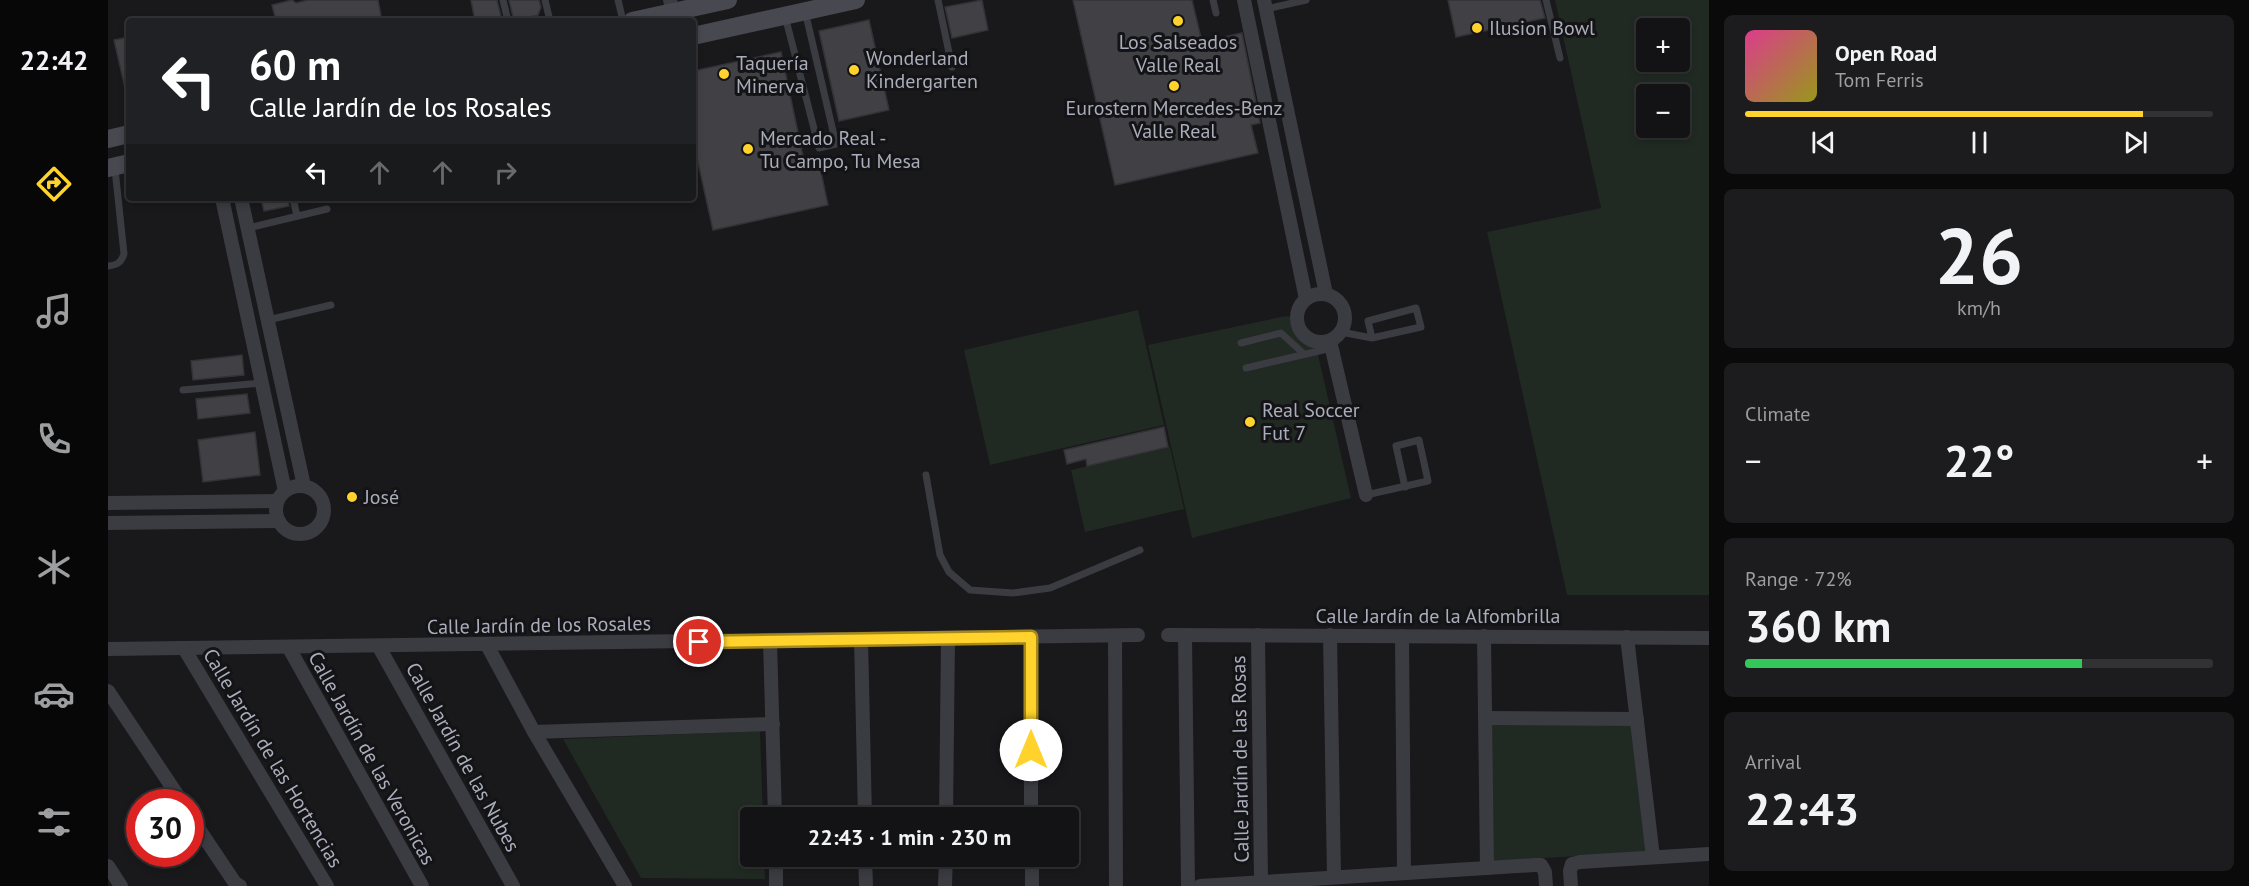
<!DOCTYPE html>
<meta charset="utf-8">
<style>
body{margin:0;font-family:"PT Sans",sans-serif;background:#1c1b1d;color:#f1f3f6;height:100vh;display:flex;flex-direction:column;font-size:22px;white-space:nowrap}
*{box-sizing:border-box;margin:0}
p{font-size:20px;color:#9d9ea0}
.icon{flex:none;width:33px;height:33px;fill:none;stroke:currentColor;stroke-width:2;stroke-linecap:round;stroke-linejoin:round}
.map{position:relative;flex:1;overflow:hidden}
.side{display:flex;flex-direction:column;gap:15px;padding:15px;background:#0a0a0b;width:540px}
.side>*{flex:none}
.top-card{position:absolute;left:18px;top:18px;width:570px;height:183px;border-radius:6px;box-shadow:0 3px 9px #0003,0 0 0 2px #323234;background:#202124;color:#fff;overflow:hidden}
.buttons{position:absolute;left:1528px;top:18px;display:grid;gap:12px}
.buttons a{display:grid;place-items:center;width:54px;height:54px;border-radius:6px;background:#131214;box-shadow:0 3px 9px #0003,0 0 0 2px #323234;font-size:30px}
.speed{position:absolute;left:18px;top:789px;display:flex;gap:12px;font-size:30px;font-weight:700;text-align:center}
.speed>*{display:grid;place-content:center;width:78px;height:78px;border-radius:50%;background:#131214;box-shadow:0 3px 9px #0003,0 0 0 2px #323234;line-height:1}
.speed .limit{border:9px solid #d22;background:#fff;color:#111}
.pin{position:absolute;display:grid;place-items:center;width:51px;height:51px;color:#fff;margin:-26px;border:3px solid #fff;border-radius:50%;box-shadow:0 2px 6px #0007}
.me{position:absolute;width:66px;margin:-33px;rotate:0deg;stroke-linejoin:round;filter:drop-shadow(0 0 4px #0008)}
.turn{display:flex;align-items:center;gap:21px;height:126px;padding:0 24px;font-size:27px}
.turn .icon{width:78px;height:78px;stroke-width:2.5}
.turn b{display:block;font-size:42px;line-height:51px}
.lanes{display:flex;align-items:center;height:57px;padding:0 24px;background:#0003;justify-content:center;gap:30px;direction:ltr}
.lanes .off{opacity:.35}
.big{font-size:45px;font-weight:700;line-height:1.1}
.side .card{flex:1;display:flex;flex-direction:column;justify-content:center;gap:9px;min-width:0;padding:0 21px;border-radius:9px;background:#1c1b1d}
.side .dial{align-items:center;gap:0}
.dial b{font-size:78px;line-height:1}
.song{display:flex;align-items:center;gap:18px}
.cover{width:72px;height:72px;border-radius:9px;background:linear-gradient(135deg,hsl(330 70% 55%),hsl(60 70% 35%))}
.played{height:6px;border-radius:3px;background:linear-gradient(90deg,#ffd32c 85%,#323234 85%)}
.keys{display:flex;justify-content:space-around;direction:ltr}
.heat{display:flex;justify-content:space-between;align-items:center;font-size:33px;direction:ltr}
.charge{height:9px;border-radius:4px;background:linear-gradient(90deg,#34c759 72%,#323234 0)}
.trip{position:absolute;left:632px;top:807px;width:339px;height:60px;border-radius:6px;background:#131214;box-shadow:0 3px 9px #0003,0 0 0 2px #323234;font-weight:700;line-height:60px;text-align:center}
main{display:flex;flex:1;min-height:0}
.tab-bar{display:flex;flex-direction:column;width:108px;justify-content:space-around;align-items:center;background:#080708;color:#9d9ea0}
.tab-bar .icon{width:42px;height:42px}
.tab-bar .on{color:#ffd32c}
.tab-bar b{font-size:27px;color:#f1f3f6}
.map>svg:first-child{display:block}
</style>
<main>
<nav class="tab-bar">
<b>22:42</b>
<svg class="icon on" aria-label="directions" viewBox="0 0 24 24"><path d="M12 3l9 9-9 9-9-9zM9 14v-3h6M13 9l2 2-2 2"/></svg>
<svg class="icon" aria-label="music" viewBox="0 0 24 24"><path d="M9 18V5l10-2v13"/><circle cx="6" cy="18" r="3"/><circle cx="16" cy="16" r="3"/></svg>
<svg class="icon" aria-label="phone" viewBox="0 0 24 24"><path d="M5 4h4l2 5-3 2q2 4 5 5l2-3 5 2v4C11 20 4 13 5 4z"/></svg>
<svg class="icon" aria-label="climate" viewBox="0 0 24 24"><path d="M12 3v18M4 7l16 10M4 17L20 7"/></svg>
<svg class="icon" aria-label="car" viewBox="0 0 24 24"><path d="M5 17H2v-5l4-1 3-4h7l3 4 3 1v5h-3M9 17h6M6 11h13"/><circle cx="7" cy="17" r="2"/><circle cx="17" cy="17" r="2"/></svg>
<svg class="icon" aria-label="filters" viewBox="0 0 24 24"><path d="M4 7h16M4 17h16"/><circle cx="9" cy="7" r="2"/><circle cx="15" cy="17" r="2"/></svg>
</nav>
<div class="map">
<svg width="1601" height="886" viewBox="0 0 1601 886">
<rect width="100%" height="100%" fill="#19181b"/>
<g fill="#202922" fill-rule="evenodd">
<path d="M 1447,0 L 1601,0 L 1601,595 L 1459,595 L 1379,232 L 1493,208 ZM 1572,28 L 1572,62 L 1539,62 L 1539,28 ZM 1539,94 L 1572,94 L 1572,128 L 1539,128 Z"/>
<path d="M 1030,310 L 1056,425 L 882,465 L 856,350 Z"/>
<path d="M 1178,316 L 1183,317 C 1186,334 1192,341 1208,346 L 1243,498 L 1084,538 L 1040,345 Z"/>
<path d="M 1062,447 L 1076,509 L 977,532 L 963,470 Z"/>
<path d="M 1383,724 L 1523,725 L 1538,852 L 1385,861 Z"/>
<path d="M 652,731 L 655,817 L 642,818 L 642,856 L 656,857 L 657,879 L 533,878 L 455,739 Z"/>
</g>
<g fill="#404045" stroke="#333237" stroke-width="1.5">
<path d="M 184,0 L 188,3 L 200,0 L 270,0 L 274,21 L 168,21 L 164,5 Z"/>
<path d="M 363,0 L 389,0 L 394,21 L 367,21 Z"/>
<path d="M 401,0 L 431,0 L 433,7 L 430,15 L 406,21 Z"/>
<path d="M 874,0 L 880,30 L 844,38 L 837,7 Z"/>
<path d="M 965,0 L 1084,0 L 1094,42 L 1134,33 L 1152,123 L 1143,125 L 1150,153 L 1007,185 Z"/>
<path d="M 1340,0 L 1432,0 L 1437,18 L 1348,37 Z"/>
<path d="M 761,20 L 781,110 L 731,121 L 711,31 Z"/>
<path d="M 21,37 L 21,88 L 17,88 L 6,40 Z"/>
<path d="M 673,52 L 696,161 L 710,158 L 720,205 L 605,230 L 585,140 L 585,71 Z"/>
<path d="M 153,198 L 179,198 L 181,206 L 156,211 Z"/>
<path d="M 134,355 L 136,375 L 85,380 L 83,361 Z"/>
<path d="M 139,394 L 142,413 L 90,419 L 88,399 Z"/>
<path d="M 1056,427 L 1060,447 L 979,466 L 978,459 L 959,464 L 956,450 Z"/>
<path d="M 147,432 L 152,475 L 95,482 L 90,440 Z"/>
</g>
<g fill="none" stroke-linecap="round" stroke-linejoin="round">
<g stroke="#3b3b42" stroke-width="7">
<path d="M 395,0 L 400,21"/>
<path d="M 437,0 L 442,21"/>
<path d="M 510,0 L 515,21"/>
<path d="M 830,0 L 844,67"/>
<path d="M 1105,0 L 1108,13"/>
<path d="M 1438,0 L 1452,58"/>
<path d="M 1158,9 L 1198,0"/>
<path d="M 677,16 L 711,148 L 728,144 L 697,11"/>
<path d="M 156,21 L 159,20"/>
<path d="M 185,198 L 189,216"/>
<path d="M 140,228 L 219,209"/>
<path d="M 0,266 C 9,265 13,263 16,254 L 7,169"/>
<path d="M 160,320 L 223,305"/>
<path d="M 1233,332 L 1264,338 L 1313,327 L 1308,308 L 1260,321 L 1264,338"/>
<path d="M 1133,343 L 1173,333 L 1196,354"/>
<path d="M 1138,368 L 1224,348"/>
<path d="M 75,390 L 154,383"/>
<path d="M 818,475 L 832,555 L 841,572 L 862,590 L 905,593 L 942,588 L 1032,550"/>
<path d="M 1258,495 L 1320,481 L 1311,440 L 1288,446 L 1297,487"/>
</g>
<g stroke="#3b3b42" stroke-width="14">
<path d="M 562,0 L 567,21"/>
<path d="M 1136,0 L 1198,299"/>
<path d="M 1156,0 L 1218,294"/>
<path d="M 114,198 L 177,491"/>
<path d="M 133,198 L 196,486"/>
<circle cx="1213" cy="318" r="24"/>
<path d="M 1222,341 L 1258,495"/>
<circle cx="192" cy="510" r="24"/>
<path d="M 0,503 L 169,501"/>
<path d="M 0,523 L 171,521"/>
<path d="M 1060,635 L 1601,638"/>
<path d="M 1077,635 L 1080,886"/>
<path d="M 1150,635 L 1153,882"/>
<path d="M 1222,635 L 1226,877"/>
<path d="M 1007,636 L 1008,886"/>
<path d="M 1294,636 L 1296,873"/>
<path d="M 1376,636 L 1379,868"/>
<path d="M 923,637 L 923,818"/>
<path d="M 1519,637 L 1545,857"/>
<path d="M 753,639 L 757,818"/>
<path d="M 662,641 L 667,818"/>
<path d="M 379,645 L 426,732 L 517,886"/>
<path d="M 271,647 L 405,886"/>
<path d="M 181,648 L 314,886"/>
<path d="M 0,649 L 1030,635"/>
<path d="M 77,650 L 219,886"/>
<path d="M 0,691 L 74,802"/>
<path d="M 1377,718 L 1529,719"/>
<path d="M 426,732 L 665,724"/>
<path d="M 82,816 L 127,883 L 132,886"/>
<path d="M 838,818 L 840,638"/>
<path d="M 668,856 L 668,886"/>
<path d="M 757,856 L 758,886"/>
<path d="M 924,856 L 924,886"/>
<path d="M 0,866 L 13,886"/>
<path d="M 837,886 L 838,856"/>
<path d="M 1092,886 L 1427,865 L 1433,865 L 1437,872 L 1438,886"/>
<path d="M 1463,886 L 1462,871 L 1464,864 L 1472,862 L 1601,854"/>
</g>
<g stroke="#474850" stroke-width="18">
<path d="M 524,21 L 620,0"/>
<path d="M 585,36 L 748,0"/>
<path d="M 0,139 L 21,134"/>
<path d="M 0,168 L 21,163"/>
</g>
</g>
<g fill="none" stroke-linecap="round" stroke-linejoin="round">
<g stroke="#a6891d" stroke-width="15">
<path id="route" d="M 591,642 L 923,637 L 923,750"/>
</g>
<use href="#route" stroke="#ffd32c" stroke-width="10"/>
</g>
<g fill="#ffd32c" stroke="#141316" stroke-width="2">
<circle cx="1070" cy="21" r="6"/>
<circle cx="1369" cy="28" r="6"/>
<circle cx="746" cy="70" r="6"/>
<circle cx="616" cy="74" r="6"/>
<circle cx="1066" cy="86" r="6"/>
<circle cx="640" cy="149" r="6"/>
<circle cx="1142" cy="422" r="6"/>
<circle cx="244" cy="497" r="6"/>
</g>
<g text-anchor="middle" dominant-baseline="central" stroke-width="6" stroke-linejoin="round" paint-order="stroke">
<g font-size="20" fill="#aaadbb" stroke="#141316" text-anchor="start">
<text x="1381" y="28">Ilusion Bowl</text>
<text x="1070" y="42" text-anchor="middle">Los Salseados<tspan x="1070" dy="23">Valle Real</tspan></text>
<text x="758" y="58">Wonderland<tspan x="758" dy="23">Kindergarten</tspan></text>
<text x="628" y="63">Taquería<tspan x="628" dy="23">Minerva</tspan></text>
<text x="1066" y="108" text-anchor="middle">Eurostern Mercedes-Benz<tspan x="1066" dy="23">Valle Real</tspan></text>
<text x="652" y="138">Mercado Real -<tspan x="652" dy="23">Tu Campo, Tu Mesa</tspan></text>
<text x="1154" y="410">Real Soccer<tspan x="1154" dy="23">Fut 7</tspan></text>
<text x="256" y="497">José</text>
</g>
<g font-size="20" fill="#aaadbb" stroke="#141316">
<text x="1330" y="616">Calle Jardín de la Alfombrilla</text>
<text transform="translate(431 625) rotate(-1)">Calle Jardín de los Rosales</text>
<text transform="translate(355 757) rotate(61)">Calle Jardín de las Nubes</text>
<text transform="translate(165 758) rotate(59)">Calle Jardín de las Hortencias</text>
<text transform="translate(264 758) rotate(61)">Calle Jardín de las Veronicas</text>
<text transform="translate(1132 759) rotate(-91)">Calle Jardín de las Rosas</text>
</g>
</g>
</svg>
<div class="buttons">
<a>+</a>
<a>−</a>
</div>
<div class="speed"><div class="limit">30</div></div>
<div class="pin" style="left:591px;top:642px;background:#d93025"><svg class="icon" aria-label="arrive" viewBox="0 0 24 24"><path d="M6 21V4h12l-3 4 3 4H6"/></svg></div>
<svg class="me" style="left:923px;top:750px" viewBox="-20 -20 40 40"><circle r="19" fill="#fff"/><path d="M0-13L10 11 0 6-10 11z" fill="#ffd32c"/></svg>
<div class="trip">22:43 · 1 min · 230 m</div>
<div class="top-card">
<div class="turn"><svg class="icon" aria-label="left" viewBox="0 0 24 24"><path d="M17 20v-9H6M10 6l-5 5 5 5"/></svg><div><b>60 m</b>Calle Jardín de los Rosales</div></div>
<div class="lanes"><svg class="icon" aria-label="left" viewBox="0 0 24 24"><path d="M17 20v-9H6M10 6l-5 5 5 5"/></svg><svg class="icon off" aria-label="ahead" viewBox="0 0 24 24"><path d="M12 20V5M6 11l6-6 6 6"/></svg><svg class="icon off" aria-label="ahead" viewBox="0 0 24 24"><path d="M12 20V5M6 11l6-6 6 6"/></svg><svg class="icon off" aria-label="right" viewBox="0 0 24 24"><path d="M7 20v-9h11M14 6l5 5-5 5"/></svg></div>
</div>
</div>
<section class="side">
<div class="card">
<div class="song"><i class="cover"></i><div><b>Open Road</b><p>Tom Ferris</p></div></div>
<div class="played"></div>
<div class="keys"><svg class="icon" aria-label="previous" viewBox="0 0 24 24"><path d="M18 5L8 12l10 7zM5 5v14"/></svg><svg class="icon" aria-label="pause" viewBox="0 0 24 24"><path d="M8 5v14M16 5v14"/></svg><svg class="icon" aria-label="next" viewBox="0 0 24 24"><path d="M6 5l10 7-10 7zM19 5v14"/></svg></div>
</div>
<div class="card dial"><b>26</b><p>km/h</p></div>
<div class="card"><p>Climate</p>
<div class="heat"><a>−</a><b class="big">22°</b><a>+</a></div>
</div>
<div class="card"><p>Range · 72%</p><b class="big">360 km</b><div class="charge"></div></div>
<div class="card"><p>Arrival</p><b class="big">22:43</b></div>
</section>
</main>
